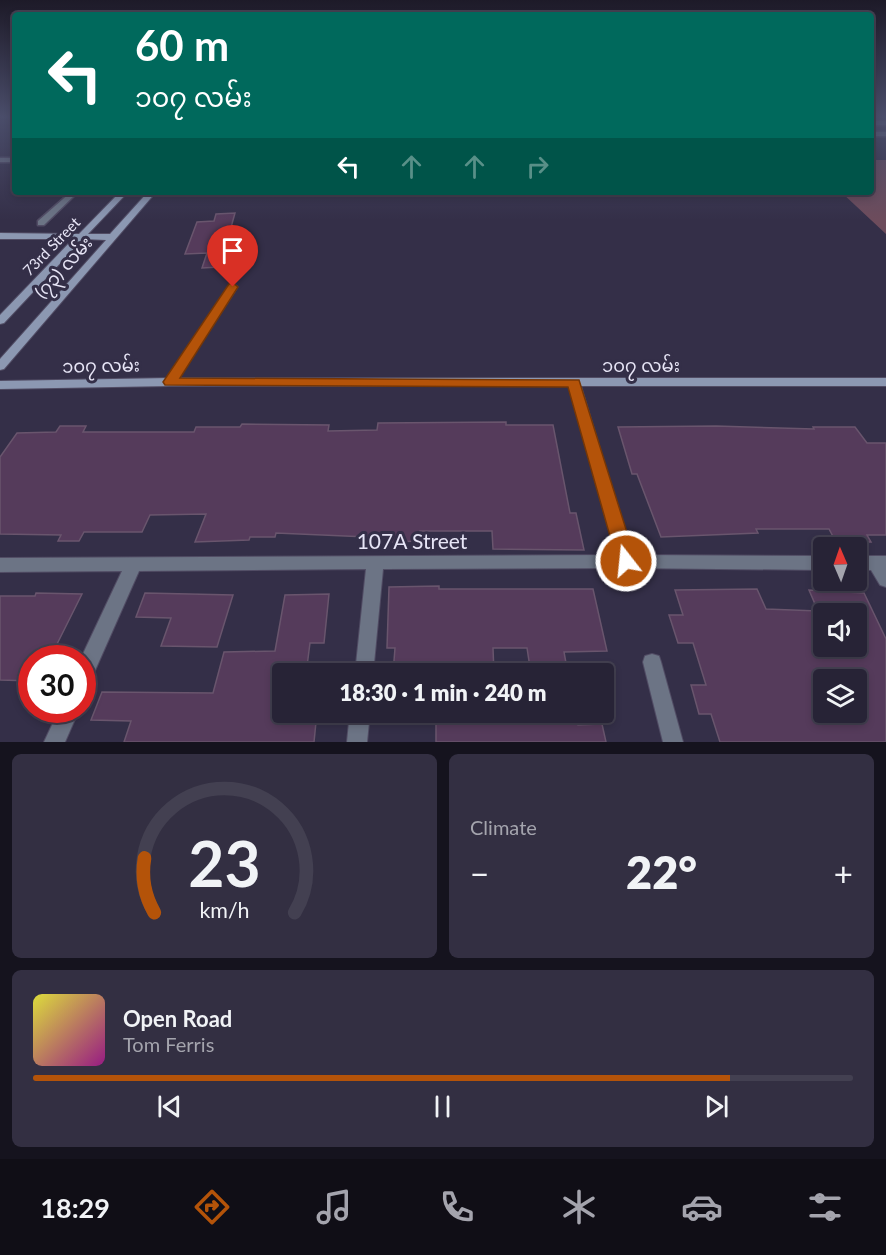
<!DOCTYPE html>
<meta charset="utf-8">
<style>
body{margin:0;font-family:Lato,"Noto Sans Myanmar",sans-serif;background:#332f42;color:#f1f3f6;height:100vh;display:flex;flex-direction:column;font-size:22px;white-space:nowrap}
*{box-sizing:border-box;margin:0}
p{font-size:20px;color:#a4a4ad}
.icon{flex:none;width:33px;height:33px;fill:none;stroke:currentColor;stroke-width:2;stroke-linecap:round;stroke-linejoin:round}
.map{position:relative;height:742px;overflow:hidden}
.drawer{display:flex;flex-direction:column;gap:12px;padding:12px;background:#15131e;flex:1}
.drawer>*{flex:none}
.top-card{position:absolute;left:12px;top:12px;width:862px;height:183px;border-radius:6px;box-shadow:0 3px 9px #0003,0 0 0 2px #434051;background:#00695c;color:#fff;overflow:hidden}
.needle{width:39px;rotate:358deg}
.tools{position:absolute;left:813px;top:537px;display:grid;gap:12px}
.tools a{display:grid;place-items:center;width:54px;height:54px;border-radius:6px;background:#272336;box-shadow:0 3px 9px #0003,0 0 0 2px #434051;font-size:30px}
.speed{position:absolute;left:18px;top:645px;display:flex;gap:12px;font-size:30px;font-weight:700;text-align:center}
.speed>*{display:grid;place-content:center;width:78px;height:78px;border-radius:50%;background:#272336;box-shadow:0 3px 9px #0003,0 0 0 2px #434051;line-height:1}
.speed .limit{border:9px solid #d22;background:#fff;color:#111}
.pin{position:absolute;display:grid;place-items:center;width:51px;height:51px;color:#fff;margin:-62px -26px;border-radius:50% 50% 50% 0;rotate:-45deg;box-shadow:0 0 6px #0007}
.pin .icon{rotate:45deg}
.me{position:absolute;width:66px;margin:-33px;rotate:344deg;stroke-linejoin:round;filter:drop-shadow(0 0 4px #0008)}
.turn{display:flex;align-items:center;gap:21px;height:126px;padding:0 24px;font-size:27px}
.turn .icon{width:78px;height:78px;stroke-width:2.5}
.turn b{display:block;font-size:42px;line-height:51px}
.lanes{display:flex;align-items:center;height:57px;padding:0 24px;background:#0003;justify-content:center;gap:30px;direction:ltr}
.lanes .off{opacity:.35}
.big{font-size:45px;font-weight:800;line-height:1.1}
.drawer .widget{flex:1;display:flex;flex-direction:column;justify-content:center;gap:9px;min-width:0;padding:0 21px;border-radius:9px;background:#332f42}
.drawer .dial{align-items:center;gap:0}
.dial svg{height:156px;overflow:visible;fill:none;stroke:#434051;stroke-width:7;stroke-linecap:round;text-anchor:middle}
.dial text{fill:#f1f3f6;stroke:none}
.song{display:flex;align-items:center;gap:18px}
.cover{width:72px;height:72px;border-radius:9px;background:linear-gradient(135deg,hsl(60 70% 55%),hsl(310 70% 35%))}
.played{height:6px;border-radius:3px;background:linear-gradient(90deg,#b45309 85%,#434051 85%)}
.keys{display:flex;justify-content:space-around;direction:ltr}
.heat{display:flex;justify-content:space-between;align-items:center;font-size:33px;direction:ltr}
.drawer .tiles{flex:1;display:grid;gap:12px;grid-template-columns:1fr 1fr}
.widget:last-child{grid-column:span 2}
.trip{position:absolute;left:272px;top:663px;width:342px;height:60px;border-radius:6px;background:#272336;box-shadow:0 3px 9px #0003,0 0 0 2px #434051;font-weight:800;line-height:60px;text-align:center}
.tab-bar{display:flex;height:96px;justify-content:space-around;align-items:center;background:#100e16;color:#a4a4ad}
.tab-bar .icon{width:42px;height:42px}
.tab-bar .active{color:#b45309}
.tab-bar b{font-size:27px;color:#f1f3f6}
.map>svg:first-child{display:block}
</style>
<div class="map">
<svg width="886" height="742" viewBox="0 0 886 742">
<rect width="100%" height="100%" fill="#342f48"/>
<path fill="#6d4c5c" d="M 872,160 L 886,160 L 886,234 L 841,192 L 872,192 Z"/>
<g fill="#553b5b" stroke="#69556d" stroke-width="1.5" fill-rule="evenodd">
<path d="M 235,213 L 220,267 L 202,268 L 207,253 L 185,254 L 197,222 L 214,221 L 216,214 Z"/>
<path d="M 506,422 L 506,425 L 553,425 L 570,513 L 576,513 L 584,550 L 493,549 L 492,531 L 420,531 L 419,541 L 391,542 L 391,538 L 276,533 L 275,537 L 250,537 L 249,540 L 195,542 L 206,514 L 150,515 L 142,532 L 84,532 L 79,541 L 58,541 L 61,535 L 0,534 L 0,457 L 17,433 L 56,432 L 60,426 L 86,426 L 83,432 L 194,432 L 196,427 L 240,427 L 242,424 L 329,425 L 328,431 L 377,430 L 378,423 Z"/>
<path d="M 716,426 L 814,429 L 813,427 L 855,427 L 867,443 L 886,443 L 886,535 L 867,535 L 871,542 L 836,542 L 829,529 L 756,529 L 758,533 L 661,537 L 637,474 L 632,474 L 618,427 Z"/>
<path d="M 439,586 L 439,589 L 593,589 L 607,651 L 564,652 L 568,674 L 531,674 L 527,648 L 493,648 L 494,674 L 393,674 L 395,648 L 387,648 L 389,587 Z"/>
<path d="M 757,589 L 766,609 L 818,611 L 809,590 L 864,593 L 886,639 L 886,742 L 720,742 L 711,714 L 699,714 L 691,685 L 706,685 L 693,643 L 678,643 L 669,615 L 683,615 L 675,590 ZM 824,614 L 856,614 L 856,646 L 824,646 ZM 824,680 L 856,680 L 856,712 L 824,712 Z"/>
<path d="M 36,593 L 82,594 L 50,658 L 32,658 L 32,681 L 0,680 L 0,596 L 35,596 Z"/>
<path d="M 145,593 L 233,595 L 217,647 L 161,646 L 171,618 L 136,617 Z"/>
<path d="M 329,594 L 324,643 L 310,643 L 306,674 L 282,674 L 276,712 L 317,712 L 314,742 L 124,742 L 131,721 L 91,720 L 102,692 L 213,693 L 224,652 L 275,651 L 285,595 Z"/>
<path d="M 436,712 L 576,712 L 578,725 L 602,724 L 606,742 L 436,742 Z"/>
</g>
<g fill="none" stroke-linecap="round" stroke-linejoin="round">
<g stroke="#514c64" stroke-width="3">
<g id="lane">
<rect x="872" y="121" width="14" height="4"/>
<rect x="872" y="132" width="14" height="4"/>
<rect x="0" y="158" width="15" height="4"/>
<path d="M 71,192 L 78,192 L 44,225 L 38,225 L 38,221 Z"/>
<path d="M 233,284 L 237,287 L 175,382 L 170,385 L 166,384 L 165,382 L 230,285 Z"/>
</g>
</g>
<g stroke="#514c64" stroke-width="2">
<g id="street">
<path d="M 574,379 L 580,383 L 632,555 L 824,556 L 824,570 L 626,568 L 383,569 L 373,674 L 355,674 L 366,569 L 139,571 L 89,684 L 82,687 L 81,658 L 122,571 L 0,572 L 0,558 L 616,555 L 568,383 Z"/>
<path d="M 856,556 L 886,556 L 886,587 L 880,585 L 871,570 L 856,570 Z"/>
<path d="M 652,654 L 659,656 L 661,662 L 683,742 L 663,742 L 643,662 L 645,656 Z"/>
<path d="M 59,710 L 79,710 L 65,742 L 44,742 Z"/>
<path d="M 350,712 L 370,712 L 367,742 L 347,742 Z"/>
</g>
</g>
<g stroke="#514c64" stroke-width="2">
<g id="secondary">
<path d="M 120,192 L 128,192 L 88,234 L 110,234 L 148,192 L 156,192 L 4,369 L 0,370 L 0,359 L 106,240 L 83,239 L 4,323 L 0,324 L 0,315 L 73,239 L 0,239 L 0,233 L 79,234 Z"/>
<path d="M 170,378 L 886,378 L 886,386 L 170,386 L 0,389 L 0,381 Z"/>
</g>
</g>
<use href="#lane" fill="#6c7485" fill-rule="evenodd"/>
<use href="#street" fill="#6c7485" fill-rule="evenodd"/>
<use href="#secondary" fill="#8c98b2" fill-rule="evenodd"/>
</g>
<linearGradient id="sky" x2="0" y2="1"><stop stop-color="#1d1a28"/><stop offset="0.53" stop-color="#4a4d6a"/><stop offset="1" stop-color="#4a4d6a" stop-opacity="0"/></linearGradient>
<rect width="886" height="220" fill="url(#sky)"/>
<path fill="#b45309" stroke="#753606" stroke-width="1.5" d="M 233,283 L 238,287 L 180,378 L 579,380 L 636,561 L 633,566 L 626,569 L 620,566 L 617,561 L 568,387 L 165,385 L 163,382 L 229,284 Z"/>
<g text-anchor="middle" dominant-baseline="central" stroke-width="6" stroke-linejoin="round" paint-order="stroke">
<g font-size="15" fill="#e7e5f6" stroke="#342f48">
<text transform="translate(51 246) rotate(-46)">73rd Street</text>
</g>
<g font-size="18" fill="#e7e5f6" stroke="#342f48">
<text transform="translate(63 267) rotate(-48)">(၇၃) လမ်း</text>
<text transform="translate(101 365) rotate(-1)">၁၀၇ လမ်း</text>
<text x="641" y="365">၁၀၇ လမ်း</text>
</g>
<g font-size="21" fill="#e7e5f6" stroke="#342f48">
<text x="412" y="540">107A Street</text>
</g>
</g>
</svg>
<div class="tools">
<a><svg class="needle" viewBox="-14 -14 28 28"><path d="M0-13l5 13h-10z" fill="#e53935"/><path d="M0 13l5-13h-10z" fill="#a4a4ad"/></svg></a>
<a><svg class="icon" aria-label="sound" viewBox="0 0 24 24"><path d="M4 9h4l5-4v14l-5-4H4zM17 9q2 3 0 6"/></svg></a>
<a><svg class="icon" aria-label="layers" viewBox="0 0 24 24"><path d="M12 4l9 5-9 5-9-5zM3 14l9 5 9-5"/></svg></a>
</div>
<div class="speed"><div class="limit">30</div></div>
<div class="pin" style="left:233px;top:287px;background:#d93025"><svg class="icon" aria-label="arrive" viewBox="0 0 24 24"><path d="M6 21V4h12l-3 4 3 4H6"/></svg></div>
<svg class="me" style="left:626px;top:561px" viewBox="-20 -20 40 40"><circle r="17" fill="#b45309" stroke="#fff" stroke-width="3"/><path d="M0-11L8 9 0 5-8 9z" fill="#fff"/></svg>
<div class="trip">18:30 · 1 min · 240 m</div>
<div class="top-card">
<div class="turn"><svg class="icon" aria-label="left" viewBox="0 0 24 24"><path d="M17 20v-9H6M10 6l-5 5 5 5"/></svg><div><b>60 m</b>၁၀၇ လမ်း</div></div>
<div class="lanes"><svg class="icon" aria-label="left" viewBox="0 0 24 24"><path d="M17 20v-9H6M10 6l-5 5 5 5"/></svg><svg class="icon off" aria-label="ahead" viewBox="0 0 24 24"><path d="M12 20V5M6 11l6-6 6 6"/></svg><svg class="icon off" aria-label="ahead" viewBox="0 0 24 24"><path d="M12 20V5M6 11l6-6 6 6"/></svg><svg class="icon off" aria-label="right" viewBox="0 0 24 24"><path d="M7 20v-9h11M14 6l5 5-5 5"/></svg></div>
</div>
</div>
<section class="drawer">
<div class="tiles">
<div class="widget dial"><svg viewBox="0 0 100 80">
<path d="M14 69A42 42 0 1 1 86 69"/>
<path d="M14 69A42 42 0 0 1 9 41" stroke="#b45309"/>
<text x="50" y="56" font-size="32" font-weight="700">23</text>
<text x="50" y="72" font-size="11">km/h</text>
</svg></div>
<div class="widget"><p>Climate</p>
<div class="heat"><a>−</a><b class="big">22°</b><a>+</a></div>
</div>
<div class="widget">
<div class="song"><i class="cover"></i><div><b>Open Road</b><p>Tom Ferris</p></div></div>
<div class="played"></div>
<div class="keys"><svg class="icon" aria-label="previous" viewBox="0 0 24 24"><path d="M18 5L8 12l10 7zM5 5v14"/></svg><svg class="icon" aria-label="pause" viewBox="0 0 24 24"><path d="M8 5v14M16 5v14"/></svg><svg class="icon" aria-label="next" viewBox="0 0 24 24"><path d="M6 5l10 7-10 7zM19 5v14"/></svg></div>
</div>
</div>
</section>
<nav class="tab-bar">
<b>18:29</b>
<svg class="icon active" aria-label="directions" viewBox="0 0 24 24"><path d="M12 3l9 9-9 9-9-9zM9 14v-3h6M13 9l2 2-2 2"/></svg>
<svg class="icon" aria-label="music" viewBox="0 0 24 24"><path d="M9 18V5l10-2v13"/><circle cx="6" cy="18" r="3"/><circle cx="16" cy="16" r="3"/></svg>
<svg class="icon" aria-label="phone" viewBox="0 0 24 24"><path d="M5 4h4l2 5-3 2q2 4 5 5l2-3 5 2v4C11 20 4 13 5 4z"/></svg>
<svg class="icon" aria-label="climate" viewBox="0 0 24 24"><path d="M12 3v18M4 7l16 10M4 17L20 7"/></svg>
<svg class="icon" aria-label="car" viewBox="0 0 24 24"><path d="M5 17H2v-5l4-1 3-4h7l3 4 3 1v5h-3M9 17h6M6 11h13"/><circle cx="7" cy="17" r="2"/><circle cx="17" cy="17" r="2"/></svg>
<svg class="icon" aria-label="filters" viewBox="0 0 24 24"><path d="M4 7h16M4 17h16"/><circle cx="9" cy="7" r="2"/><circle cx="15" cy="17" r="2"/></svg>
</nav>
